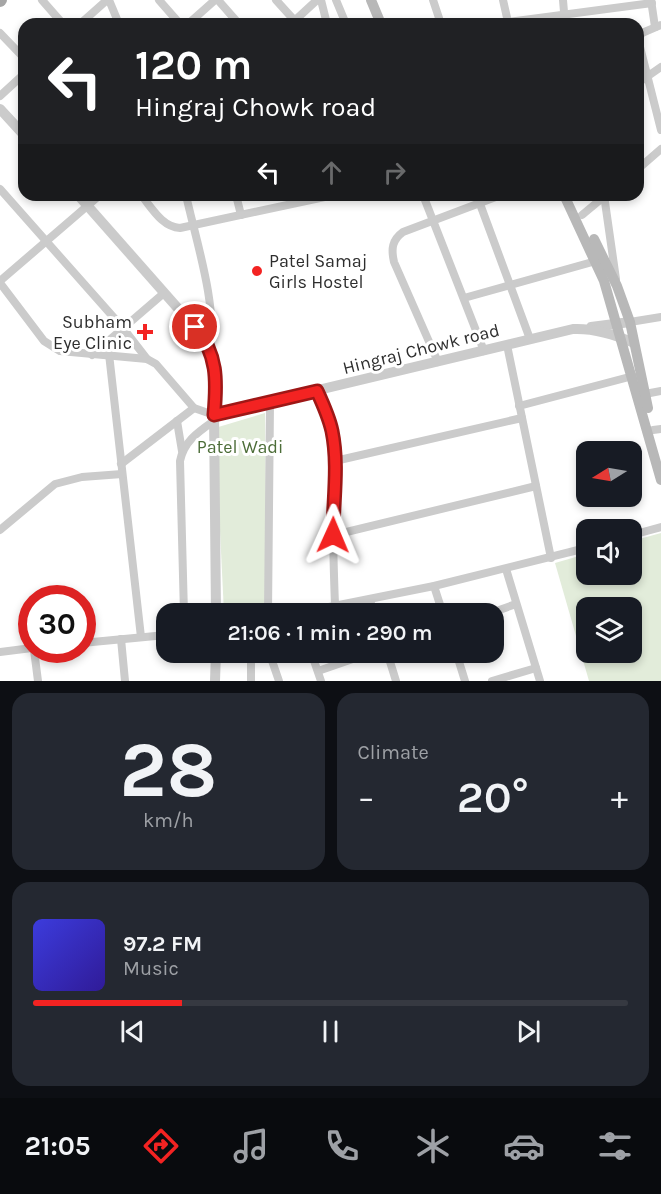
<!DOCTYPE html>
<meta charset="utf-8">
<style>
body{margin:0;font-family:Karla,sans-serif;background:#242831;color:#f1f3f6;height:100vh;display:flex;flex-direction:column;font-size:22px;white-space:nowrap}
*{box-sizing:border-box;margin:0}
p{font-size:20px;color:#9ea1a6}
.icon{flex:none;width:33px;height:33px;fill:none;stroke:currentColor;stroke-width:2;stroke-linecap:round;stroke-linejoin:round}
.map{position:relative;height:681px;overflow:hidden}
.side{display:flex;flex-direction:column;gap:12px;padding:12px;background:#0d0f14;flex:1}
.side>*{flex:none}
.top-card{position:absolute;left:18px;top:18px;width:626px;height:183px;border-radius:18px;box-shadow:0 3px 9px #0003;background:#202124;color:#fff;overflow:hidden}
.needle{width:39px;rotate:259deg}
.buttons{position:absolute;left:576px;top:441px;display:grid;gap:12px}
.buttons a{display:grid;place-items:center;width:66px;height:66px;border-radius:12px;background:#171b24;box-shadow:0 3px 9px #0003;font-size:30px}
.speed{position:absolute;left:18px;top:585px;display:flex;gap:12px;font-size:30px;font-weight:700;text-align:center}
.speed>*{display:grid;place-content:center;width:78px;height:78px;border-radius:50%;background:#171b24;box-shadow:0 3px 9px #0003;line-height:1}
.speed .limit{border:9px solid #d22;background:#fff;color:#111}
.pin{position:absolute;display:grid;place-items:center;width:51px;height:51px;color:#fff;margin:-26px;border:3px solid #fff;border-radius:50%;box-shadow:0 2px 6px #0007}
.me{position:absolute;width:66px;margin:-33px;rotate:1deg;stroke-linejoin:round;filter:drop-shadow(0 0 4px #0008)}
.turn{display:flex;align-items:center;gap:21px;height:126px;padding:0 18px;font-size:27px}
.turn .icon{width:78px;height:78px;stroke-width:2.5}
.turn b{display:block;font-size:42px;line-height:51px}
.lanes{display:flex;align-items:center;height:57px;padding:0 18px;background:#0003;justify-content:center;gap:30px;direction:ltr}
.lanes .off{opacity:.35}
.big{font-size:45px;font-weight:600;line-height:1.1}
.side .tile{flex:1;display:flex;flex-direction:column;justify-content:center;gap:9px;min-width:0;padding:0 21px;border-radius:18px;background:#242831}
.side .dial{align-items:center;gap:0}
.dial b{font-size:78px;line-height:1}
.song{display:flex;align-items:center;gap:18px}
.cover{width:72px;height:72px;border-radius:9px;background:linear-gradient(135deg,hsl(240 70% 55%),hsl(250 70% 35%))}
.played{height:6px;border-radius:3px;background:linear-gradient(90deg,#f32322 25%,#363941 25%)}
.keys{display:flex;justify-content:space-around;direction:ltr}
.heat{display:flex;justify-content:space-between;align-items:center;font-size:33px;direction:ltr}
.side .tiles{flex:1;display:grid;gap:12px;grid-template-columns:1fr 1fr}
.tile:last-child{grid-column:span 2}
.trip{position:absolute;left:156px;top:603px;width:348px;height:60px;border-radius:18px;background:#171b24;box-shadow:0 3px 9px #0003;font-weight:600;line-height:60px;text-align:center}
.menu{display:flex;height:96px;justify-content:space-around;align-items:center;background:#090b0e;color:#9ea1a6}
.menu .icon{width:42px;height:42px}
.menu .current{color:#f32322}
.menu b{font-size:27px;color:#f1f3f6}
.map>svg:first-child{display:block}
</style>
<div class="map">
<svg width="661" height="681" viewBox="0 0 661 681">
<rect width="100%" height="100%" fill="#fff"/>
<g fill="#e2ecda" fill-rule="evenodd">
<path d="M 265,413 L 267,613 L 224,613 L 215,428 Z"/>
<path d="M 661,533 L 661,681 L 589,681 L 555,563 L 586,554 L 586,574 L 632,574 L 632,541 ZM 586,608 L 632,608 L 632,652 L 586,652 Z"/>
</g>
<g fill="none" stroke-linecap="round" stroke-linejoin="round">
<g stroke="#cbcbcb" stroke-width="8">
<path d="M 42,0 L 63,24"/>
<path d="M 109,0 L 119,24"/>
<path d="M 159,0 L 180,24"/>
<path d="M 218,0 L 239,24"/>
<path d="M 276,0 L 295,21"/>
<path d="M 321,0 L 327,24"/>
<path d="M 336,0 L 346,24"/>
<path d="M 433,0 L 441,24"/>
<path d="M 503,0 L 508,22 L 505,24"/>
<path d="M 563,0 L 565,24"/>
<path d="M 651,0 L 655,27"/>
<path d="M 508,22 L 652,3"/>
<path d="M 80,24 L 107,0"/>
<path d="M 188,24 L 215,0"/>
<path d="M 291,24 L 317,0"/>
<path d="M 661,25 L 642,33 L 638,39 L 661,130"/>
<path d="M 0,33 L 24,58"/>
<path d="M 638,83 L 661,67"/>
<path d="M 0,96 L 24,74"/>
<path d="M 638,169 L 661,149"/>
<path d="M 0,189 L 123,328 L 147,359"/>
<path d="M 141,195 C 152,208 162,227 180,228 L 334,195"/>
<path d="M 186,195 C 195,237 218,307 210,349"/>
<path d="M 236,195 L 241,215"/>
<path d="M 423,195 L 484,351"/>
<path d="M 604,195 L 616,279"/>
<path d="M 480,204 L 530,339"/>
<path d="M 582,215 L 606,195"/>
<path d="M 0,281 L 100,195"/>
<path d="M 0,283 L 44,341 L 60,351 L 147,359 L 156,364 L 194,408 L 214,415"/>
<path d="M 464,298 L 596,261"/>
<path d="M 630,322 L 661,317"/>
<path d="M 507,345 L 551,558"/>
<path d="M 109,354 L 141,637"/>
<path d="M 92,355 L 164,293"/>
<path d="M 438,362 L 394,262 C 391,249 392,240 403,232 L 501,195"/>
<path d="M 317,391 C 340,441 334,469 333,522 C 333,550 334,578 335,605"/>
<path d="M 645,394 L 661,391"/>
<path d="M 519,406 L 633,376"/>
<path d="M 177,421 L 182,451"/>
<path d="M 653,430 L 661,429"/>
<path d="M 335,461 L 522,418"/>
<path d="M 121,464 L 194,408"/>
<path d="M 0,530 L 55,484 L 82,477 L 122,474"/>
<path d="M 334,535 L 536,486"/>
<path d="M 632,535 L 661,527"/>
<path d="M 506,569 L 540,681"/>
<path d="M 434,586 L 443,614"/>
<path d="M 370,600 L 374,614"/>
<path d="M 184,614 L 180,461 C 184,441 198,432 215,420"/>
<path d="M 268,614 L 270,402"/>
<path d="M 294,614 L 434,586 L 586,548"/>
<path d="M 488,614 L 516,604"/>
<path d="M 121,639 L 125,681"/>
<path d="M 82,643 L 166,635"/>
<path d="M 34,650 L 38,681"/>
<path d="M 0,652 L 32,648"/>
<path d="M 269,652 L 279,681"/>
<path d="M 311,652 L 321,681"/>
<path d="M 387,652 L 396,681"/>
<path d="M 456,652 L 465,681"/>
<path d="M 318,671 L 373,652"/>
<path d="M 251,681 L 251,652"/>
<path d="M 492,681 L 536,668"/>
</g>
<g stroke="#cbcbcb" stroke-width="10">
<path d="M 0,109 L 24,135"/>
<path d="M 78,195 L 205,339 C 217,364 216,389 214,415 L 216,614"/>
<path d="M 591,327 L 630,322"/>
<path d="M 214,415 L 573,329 C 594,328 616,335 634,343"/>
<path d="M 215,681 L 216,652"/>
</g>
<g stroke="#b8b8b8" stroke-width="10">
<path d="M 371,0 L 381,24"/>
<path d="M 564,195 L 604,281 L 661,480"/>
<path d="M 594,239 L 617,286 L 630,322 L 648,408"/>
</g>
<path stroke="#a6a6a6" stroke-width="12" d="M 0,1 L 1,0"/>
</g>
<g fill="none" stroke-linecap="round" stroke-linejoin="round">
<g stroke="#9e1716" stroke-width="15">
<path id="route" d="M 195,327 C 218,354 217,381 214,415 L 317,391 C 323,404 329,417 332,431 C 339,465 333,501 333,535"/>
</g>
<use href="#route" stroke="#f32322" stroke-width="10"/>
</g>
<g fill="#f32322" stroke="#fff" stroke-width="2">
<circle cx="257" cy="271" r="6"/>
<path d="M142 323h6v6h6v6h-6v6h-6v-6h-6v-6h6z"/>
</g>
<g text-anchor="middle" dominant-baseline="central" stroke-width="6" stroke-linejoin="round" paint-order="stroke">
<g font-size="18" fill="#2e2e2e" stroke="#fff" text-anchor="start">
<text x="269" y="261">Patel Samaj<tspan x="269" dy="21">Girls Hostel</tspan></text>
<text x="132" y="322" text-anchor="end">Subham<tspan x="132" dy="21">Eye Clinic</tspan></text>
</g>
<g font-size="18" fill="#2e2e2e" stroke="#fff">
<text transform="translate(421 349) rotate(-14)">Hingraj Chowk road</text>
</g>
<g font-size="18" fill="#4c6d38" stroke="#fff">
<text x="240" y="447">Patel Wadi</text>
</g>
</g>
</svg>
<div class="buttons">
<a><svg class="needle" viewBox="-14 -14 28 28"><path d="M0-13l5 13h-10z" fill="#e53935"/><path d="M0 13l5-13h-10z" fill="#9ea1a6"/></svg></a>
<a><svg class="icon" aria-label="sound" viewBox="0 0 24 24"><path d="M4 9h4l5-4v14l-5-4H4zM17 9q2 3 0 6"/></svg></a>
<a><svg class="icon" aria-label="layers" viewBox="0 0 24 24"><path d="M12 4l9 5-9 5-9-5zM3 14l9 5 9-5"/></svg></a>
</div>
<div class="speed"><div class="limit">30</div></div>
<div class="pin" style="left:195px;top:327px;background:#d93025"><svg class="icon" aria-label="arrive" viewBox="0 0 24 24"><path d="M6 21V4h12l-3 4 3 4H6"/></svg></div>
<svg class="me" style="left:333px;top:535px" viewBox="-20 -20 40 40"><path d="M0-17L14 15 0 8-14 15z" fill="#f32322" stroke="#fff" stroke-width="4"/></svg>
<div class="trip">21:06 · 1 min · 290 m</div>
<div class="top-card">
<div class="turn"><svg class="icon" aria-label="left" viewBox="0 0 24 24"><path d="M17 20v-9H6M10 6l-5 5 5 5"/></svg><div><b>120 m</b>Hingraj Chowk road</div></div>
<div class="lanes"><svg class="icon" aria-label="left" viewBox="0 0 24 24"><path d="M17 20v-9H6M10 6l-5 5 5 5"/></svg><svg class="icon off" aria-label="ahead" viewBox="0 0 24 24"><path d="M12 20V5M6 11l6-6 6 6"/></svg><svg class="icon off" aria-label="right" viewBox="0 0 24 24"><path d="M7 20v-9h11M14 6l5 5-5 5"/></svg></div>
</div>
</div>
<section class="side">
<div class="tiles">
<div class="tile dial"><b>28</b><p>km/h</p></div>
<div class="tile"><p>Climate</p>
<div class="heat"><a>−</a><b class="big">20°</b><a>+</a></div>
</div>
<div class="tile">
<div class="song"><i class="cover"></i><div><b>97.2 FM</b><p>Music</p></div></div>
<div class="played"></div>
<div class="keys"><svg class="icon" aria-label="previous" viewBox="0 0 24 24"><path d="M18 5L8 12l10 7zM5 5v14"/></svg><svg class="icon" aria-label="pause" viewBox="0 0 24 24"><path d="M8 5v14M16 5v14"/></svg><svg class="icon" aria-label="next" viewBox="0 0 24 24"><path d="M6 5l10 7-10 7zM19 5v14"/></svg></div>
</div>
</div>
</section>
<nav class="menu">
<b>21:05</b>
<svg class="icon current" aria-label="directions" viewBox="0 0 24 24"><path d="M12 3l9 9-9 9-9-9zM9 14v-3h6M13 9l2 2-2 2"/></svg>
<svg class="icon" aria-label="music" viewBox="0 0 24 24"><path d="M9 18V5l10-2v13"/><circle cx="6" cy="18" r="3"/><circle cx="16" cy="16" r="3"/></svg>
<svg class="icon" aria-label="phone" viewBox="0 0 24 24"><path d="M5 4h4l2 5-3 2q2 4 5 5l2-3 5 2v4C11 20 4 13 5 4z"/></svg>
<svg class="icon" aria-label="climate" viewBox="0 0 24 24"><path d="M12 3v18M4 7l16 10M4 17L20 7"/></svg>
<svg class="icon" aria-label="car" viewBox="0 0 24 24"><path d="M5 17H2v-5l4-1 3-4h7l3 4 3 1v5h-3M9 17h6M6 11h13"/><circle cx="7" cy="17" r="2"/><circle cx="17" cy="17" r="2"/></svg>
<svg class="icon" aria-label="filters" viewBox="0 0 24 24"><path d="M4 7h16M4 17h16"/><circle cx="9" cy="7" r="2"/><circle cx="15" cy="17" r="2"/></svg>
</nav>
